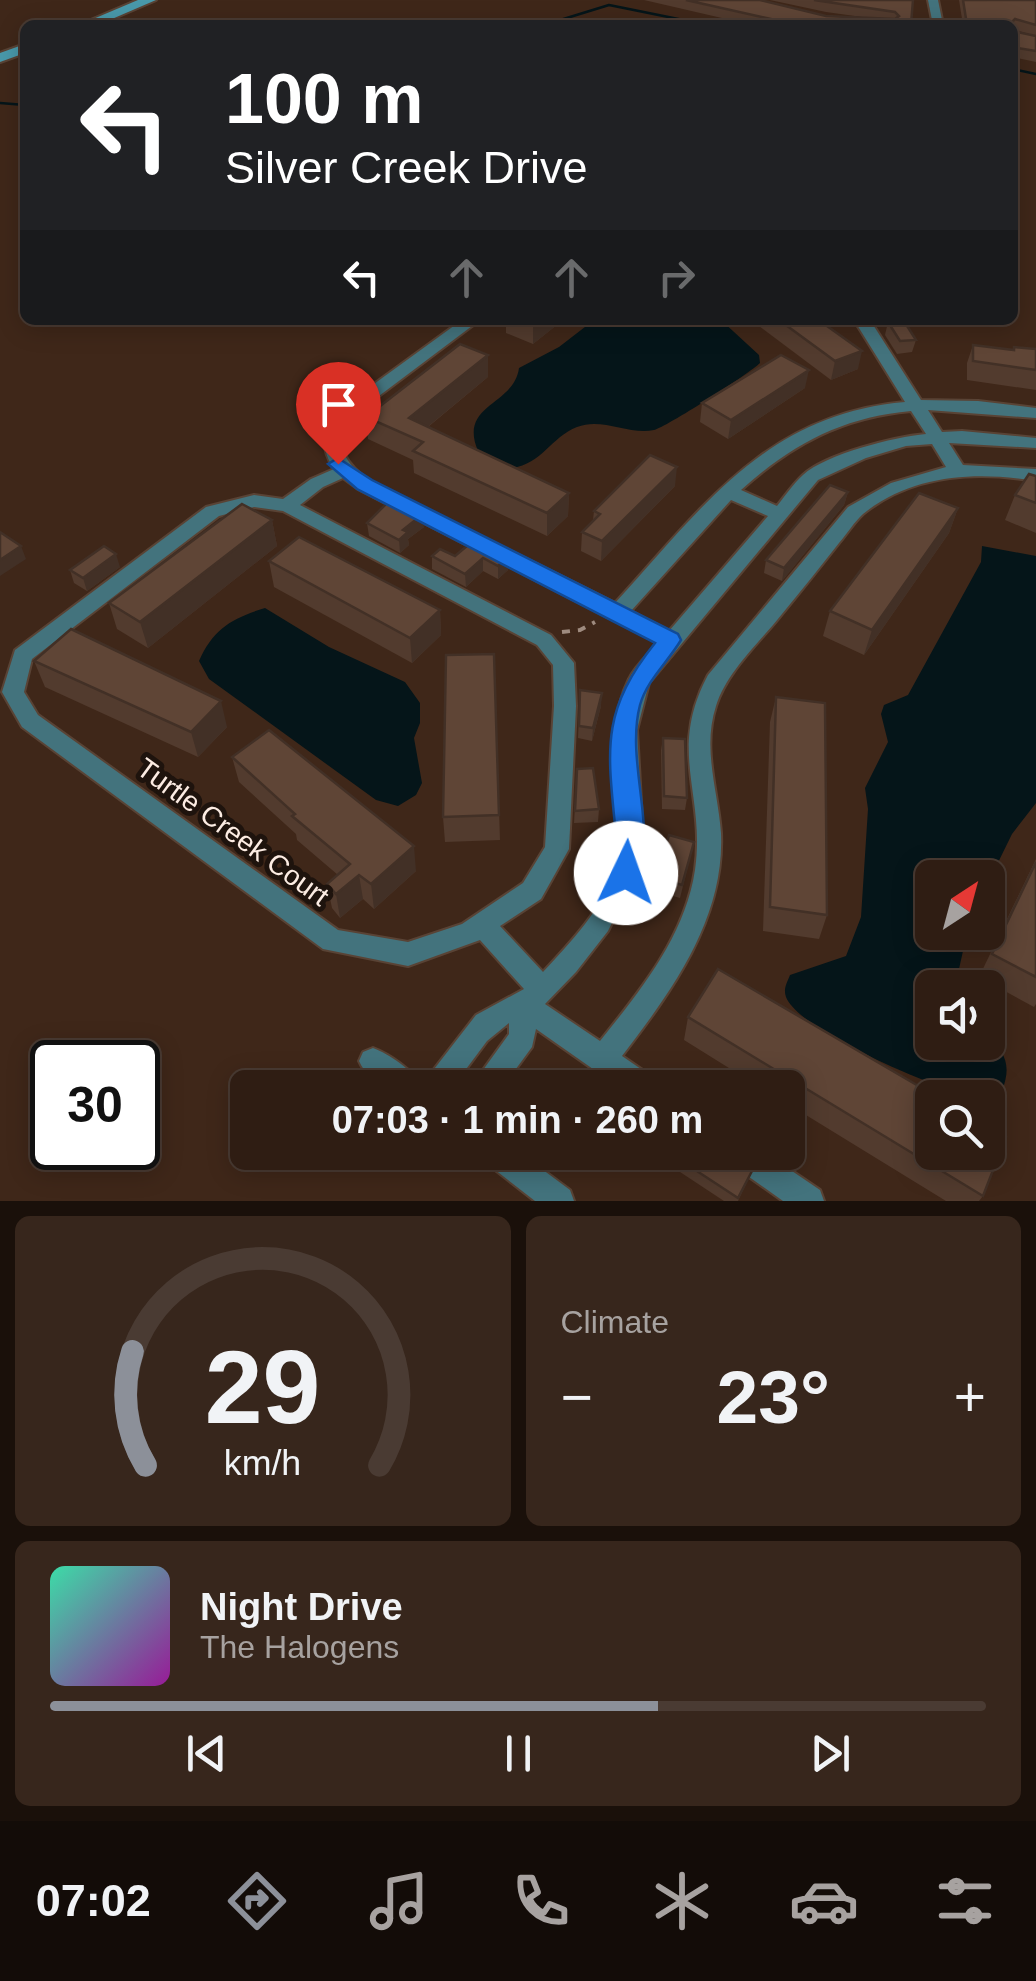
<!DOCTYPE html>
<meta charset="utf-8">
<style>
body{margin:0;font-family:Arial,sans-serif;background:#37261c;color:#f1f3f6;height:100vh;display:flex;flex-direction:column;font-size:38px;white-space:nowrap}
*{box-sizing:border-box;margin:0}
p{font-size:32px;color:#a7a2a0}
.icon{flex:none;width:55px;height:55px;fill:none;stroke:currentColor;stroke-width:2;stroke-linecap:round;stroke-linejoin:round}
.map{position:relative;height:1201px;overflow:hidden}
.sheet{display:flex;flex-direction:column;gap:15px;padding:15px;background:#1a100a;flex:1}
.sheet>*{flex:none}
.top-card{position:absolute;left:20px;top:20px;width:998px;height:305px;border-radius:15px;box-shadow:0 5px 25px #0003,0 0 0 2px #4a3b33;background:#202124;color:#fff;overflow:hidden}
.needle{width:65px;rotate:36deg}
.buttons{position:absolute;left:915px;top:860px;display:grid;gap:20px}
.buttons a{display:grid;place-items:center;width:90px;height:90px;border-radius:15px;background:#2f1d13;box-shadow:0 5px 25px #0003,0 0 0 2px #4a3b33;font-size:50px}
.speed{position:absolute;left:30px;top:1040px;display:flex;gap:20px;font-size:50px;font-weight:700;text-align:center}
.speed>*{display:grid;place-content:center;width:130px;height:130px;border-radius:50%;background:#2f1d13;box-shadow:0 5px 25px #0003,0 0 0 2px #4a3b33;line-height:1}
.speed .limit{border:5px solid #111;border-radius:15px;background:#fff;color:#111}
.pin{position:absolute;display:grid;place-items:center;width:85px;height:85px;color:#fff;margin:-102px -42px;border-radius:50% 50% 50% 0;rotate:-45deg;box-shadow:0 0 10px #0007}
.pin .icon{rotate:45deg}
.me{position:absolute;width:110px;margin:-55px;rotate:3deg;stroke-linejoin:round;filter:drop-shadow(0 0 8px #0008)}
.turn{display:flex;align-items:center;gap:35px;height:210px;padding:0 40px;font-size:45px}
.turn .icon{width:130px;height:130px;stroke-width:2.5}
.turn b{display:block;font-size:70px;line-height:85px}
.lanes{display:flex;align-items:center;height:95px;padding:0 40px;background:#0003;justify-content:center;gap:50px;direction:ltr}
.lanes .off{opacity:.35}
.big{font-size:75px;font-weight:600;line-height:1.1}
.sheet .tile{flex:1;display:flex;flex-direction:column;justify-content:center;gap:15px;min-width:0;padding:0 35px;border-radius:15px;background:#37261c}
.sheet .dial{align-items:center;gap:0}
.dial svg{height:260px;overflow:visible;fill:none;stroke:#4a3b33;stroke-width:7;stroke-linecap:round;text-anchor:middle}
.dial text{fill:#f1f3f6;stroke:none}
.song{display:flex;align-items:center;gap:30px}
.cover{width:120px;height:120px;border-radius:15px;background:linear-gradient(135deg,hsl(160 70% 55%),hsl(300 70% 35%))}
.played{height:10px;border-radius:5px;background:linear-gradient(90deg,#8c9099 65%,#4a3b33 65%)}
.keys{display:flex;justify-content:space-around;direction:ltr}
.heat{display:flex;justify-content:space-between;align-items:center;font-size:55px;direction:ltr}
.sheet .tiles{flex:1;display:grid;gap:15px;grid-template-columns:1fr 1fr}
.tile:last-child{grid-column:span 2}
.trip{position:absolute;left:230px;top:1070px;width:575px;height:100px;border-radius:15px;background:#2f1d13;box-shadow:0 5px 25px #0003,0 0 0 2px #4a3b33;font-weight:600;line-height:100px;text-align:center}
.tab-bar{display:flex;height:160px;justify-content:space-around;align-items:center;background:#130c08;color:#a7a2a0}
.tab-bar .icon{width:70px;height:70px}
.tab-bar .active{color:#8c9099}
.tab-bar b{font-size:45px;color:#f1f3f6}
.map>svg:first-child{display:block}
</style>
<div class="map">
<svg width="1036" height="1201" viewBox="0 0 1036 1201">
<rect width="100%" height="100%" fill="#3f2719"/>
<g fill="#051519">
<path d="M 594,320 L 721,320 L 759,355 L 760,363 C 750,373 665,428 654,430 C 628,435 602,417 577,427 C 551,437 542,464 512,468 L 478,451 C 458,404 514,406 519,368 L 559,347 Z"/>
<path d="M 982,546 L 1036,556 L 1036,803 L 1012,834 L 988,883 L 988,878 L 932,878 L 932,932 L 967,933 L 957,978 L 961,987 L 932,988 L 932,1042 L 988,1042 L 988,1033 C 1005,1055 1012,1064 1002,1091 C 989,1093 975,1096 963,1093 C 927,1085 799,1030 786,997 C 783,989 787,983 790,975 L 846,956 L 861,917 L 868,809 L 865,788 L 888,742 L 881,714 L 884,705 L 908,695 L 981,562 Z"/>
<path d="M 265,608 L 329,647 L 405,682 L 420,703 L 420,723 L 414,738 L 422,783 L 416,795 L 398,806 L 376,800 L 209,679 L 199,661 C 213,629 232,618 265,608 Z"/>
</g>
<g fill="none" stroke-linecap="round" stroke-linejoin="round">
<g stroke="#051519" stroke-width="2.5">
<path d="M 544,25 L 609,5 L 708,25"/>
<path d="M 1012,69 L 1036,74"/>
<path d="M 0,103 L 25,105"/>
</g>
<g stroke="#594335" stroke-width="4">
<g id="street">
<path d="M 928,0 L 938,0 L 943,25 L 933,25 Z"/>
<path d="M 462,320 L 480,320 L 347,420 C 334,448 347,465 370,481 L 615,603 C 702,508 766,414 905,402 L 854,320 L 870,320 L 921,400 L 978,401 L 1036,408 L 1036,418 L 928,410 L 942,432 L 962,431 L 1036,438 L 1036,448 L 949,443 L 963,465 L 1036,469 L 1036,481 C 977,471 912,474 863,514 C 854,522 847,534 839,543 C 820,567 801,591 782,614 C 760,642 727,671 716,706 C 702,749 718,790 721,833 C 725,919 671,992 622,1056 L 654,1078 L 658,1088 L 620,1088 L 536,1029 L 532,1047 L 502,1088 L 470,1088 L 509,1034 L 509,1023 L 487,1041 L 452,1088 C 419,1088 375,1097 359,1061 L 363,1052 L 373,1048 C 389,1054 413,1070 421,1086 L 476,1015 L 524,989 L 480,940 L 408,966 L 323,949 L 22,727 L 2,692 L 15,650 L 206,507 L 254,495 L 283,499 L 311,479 L 334,469 C 321,449 322,434 334,413 ZM 911,411 L 926,434 C 894,437 826,454 803,475 C 793,484 785,496 777,506 L 741,490 C 792,444 843,417 911,411 ZM 932,444 L 946,467 L 891,483 L 848,507 L 708,675 C 667,752 706,794 695,870 C 685,936 641,990 600,1041 L 545,1004 L 576,972 L 608,931 L 639,868 L 642,820 L 637,730 L 649,683 L 818,480 L 866,458 L 906,446 ZM 343,478 L 358,489 L 658,643 C 649,654 635,666 629,679 C 598,741 632,808 614,871 C 603,909 569,944 543,972 L 500,926 L 541,899 L 569,849 L 576,706 L 574,663 L 551,635 L 300,505 L 323,487 ZM 731,500 L 768,516 L 669,631 L 631,611 ZM 254,507 L 283,511 L 537,645 L 553,665 L 554,706 L 545,847 L 523,883 L 462,924 L 408,942 L 338,930 L 38,715 L 24,692 L 32,659 L 219,516 Z"/>
<path d="M 481,1152 L 519,1152 L 570,1190 L 574,1201 L 535,1201 L 485,1162 Z"/>
<path d="M 724,1152 L 764,1152 L 820,1190 L 824,1201 L 783,1201 L 728,1162 Z"/>
</g>
</g>
<g stroke="#594335" stroke-width="4">
<g id="secondary">
<path d="M 138,0 L 156,0 L 98,25 L 79,25 Z"/>
<path d="M 25,44 L 25,53 L 0,62 L 0,53 Z"/>
</g>
</g>
<path stroke="#9f8b7f" stroke-width="4" stroke-dasharray="8 8" stroke-linecap="butt" d="M 562,632 L 580,630 L 595,622"/>
<use href="#street" fill="#43737d" fill-rule="evenodd"/>
<use href="#secondary" fill="#4999aa" fill-rule="evenodd"/>
</g>
<g fill="#523b2e">
<path d="M 644,0 L 760,0 L 826,16 L 869,18 L 826,12 L 770,0 L 913,0 L 911,25 L 752,25 Z"/>
<path d="M 959,0 L 1036,0 L 1036,36 L 1012,29 L 1012,25 L 963,25 Z"/>
<path d="M 1012,31 L 1036,36 L 1036,62 L 1012,57 Z"/>
<path d="M 506,320 L 563,320 L 533,344 L 506,333 Z"/>
<path d="M 751,320 L 811,320 L 858,369 L 831,380 Z"/>
<path d="M 888,322 L 916,340 L 912,352 L 897,354 L 885,335 Z"/>
<path d="M 973,345 L 1013,350 L 1014,347 L 1036,349 L 1036,390 L 967,380 L 967,363 Z"/>
<path d="M 488,377 L 428,427 L 569,493 L 568,516 L 547,536 L 414,473 L 413,460 L 368,439 L 366,417 Z"/>
<path d="M 805,388 L 728,439 L 700,422 L 702,403 Z"/>
<path d="M 1036,476 L 1036,533 L 1005,520 L 1015,495 Z"/>
<path d="M 675,486 L 601,561 L 581,551 L 582,532 L 593,520 L 594,511 Z"/>
<path d="M 848,492 L 844,505 L 782,581 L 764,573 L 766,560 Z"/>
<path d="M 958,508 L 949,533 L 864,655 L 823,636 L 830,611 Z"/>
<path d="M 272,520 L 277,546 L 148,648 L 117,629 L 109,603 Z"/>
<path d="M 367,523 L 424,527 L 408,539 L 409,545 L 400,553 L 369,536 Z"/>
<path d="M 474,540 L 508,570 L 498,579 L 483,571 L 466,587 L 432,569 L 432,556 L 455,556 Z"/>
<path d="M 269,561 L 440,610 L 441,635 L 412,663 L 274,587 Z"/>
<path d="M 120,567 L 87,591 L 74,583 L 70,570 Z"/>
<path d="M 494,654 L 500,840 L 445,842 L 443,817 Z"/>
<path d="M 34,661 L 227,727 L 198,757 L 45,687 Z"/>
<path d="M 580,690 L 601,706 L 592,741 L 578,738 Z"/>
<path d="M 776,697 L 827,915 L 819,939 L 763,931 L 770,722 Z"/>
<path d="M 663,738 L 687,798 L 685,810 L 662,809 L 661,750 Z"/>
<path d="M 232,757 L 416,871 L 374,909 L 363,899 L 340,918 L 332,908 L 327,884 L 338,875 L 297,840 L 296,834 L 239,782 Z"/>
<path d="M 577,769 L 599,809 L 598,822 L 574,823 Z"/>
<path d="M 694,842 L 680,898 L 655,891 L 657,878 Z"/>
<path d="M 1036,859 L 1036,1004 L 1034,1007 L 979,977 Z"/>
<path d="M 688,1017 L 983,1196 L 979,1201 L 946,1201 L 788,1104 L 788,1088 L 761,1088 L 684,1040 Z"/>
<path d="M 677,1158 L 752,1171 L 738,1201 L 724,1201 L 674,1168 Z"/>
</g>
<g fill="#423026">
<path d="M 540,320 L 563,320 L 533,344 L 533,325 Z"/>
<path d="M 862,351 L 858,369 L 831,380 L 835,361 Z"/>
<path d="M 488,355 L 488,377 L 414,438 L 409,418 Z"/>
<path d="M 809,370 L 805,388 L 728,439 L 731,420 Z"/>
<path d="M 677,467 L 675,486 L 601,561 L 602,541 Z"/>
<path d="M 848,492 L 844,505 L 782,581 L 784,568 Z"/>
<path d="M 569,493 L 568,516 L 547,536 L 547,513 Z"/>
<path d="M 958,508 L 949,533 L 864,655 L 872,630 Z"/>
<path d="M 423,514 L 424,527 L 408,539 L 409,545 L 400,553 L 399,540 L 403,530 Z"/>
<path d="M 272,520 L 277,546 L 148,648 L 140,622 Z"/>
<path d="M 21,546 L 26,559 L 0,576 L 0,560 Z"/>
<path d="M 116,554 L 120,567 L 87,591 L 83,578 Z"/>
<path d="M 508,557 L 508,570 L 498,579 L 498,566 Z"/>
<path d="M 483,558 L 483,571 L 466,587 L 465,574 Z"/>
<path d="M 440,610 L 441,635 L 412,663 L 410,638 Z"/>
<path d="M 602,693 L 601,706 L 592,741 L 593,728 Z"/>
<path d="M 221,701 L 227,727 L 198,757 L 191,732 Z"/>
<path d="M 414,846 L 416,871 L 374,909 L 371,884 Z"/>
<path d="M 359,875 L 363,899 L 340,918 L 336,894 Z"/>
</g>
<g fill="#5f4536" stroke="#423026" stroke-width="2.5">
<path d="M 686,0 L 760,0 L 826,16 L 895,19 L 899,16 L 895,12 L 814,0 L 913,0 L 911,25 L 798,25 Z"/>
<path d="M 963,0 L 1036,0 L 1036,25 L 1015,19 L 1011,23 L 1011,25 L 967,25 Z"/>
<path d="M 1012,31 L 1036,36 L 1036,51 L 1012,47 Z"/>
<path d="M 519,320 L 540,320 L 533,325 Z"/>
<path d="M 779,320 L 801,320 L 796,322 L 820,321 L 862,351 L 835,361 Z"/>
<path d="M 904,321 L 916,340 L 900,341 L 888,322 Z"/>
<path d="M 460,344 L 488,355 L 409,418 L 569,493 L 547,513 L 413,451 L 423,442 L 366,417 Z"/>
<path d="M 973,345 L 1014,350 L 1014,347 L 1036,349 L 1036,370 L 973,361 Z"/>
<path d="M 781,355 L 809,370 L 731,420 L 702,403 Z"/>
<path d="M 650,455 L 677,467 L 602,541 L 582,532 L 600,514 L 594,511 Z"/>
<path d="M 1029,474 L 1036,476 L 1036,503 L 1015,495 Z"/>
<path d="M 830,485 L 848,492 L 784,568 L 766,560 Z"/>
<path d="M 919,493 L 958,508 L 872,630 L 830,611 Z"/>
<path d="M 392,498 L 423,514 L 403,530 L 408,532 L 399,540 L 367,523 Z"/>
<path d="M 242,504 L 272,520 L 140,622 L 109,603 Z"/>
<path d="M 0,532 L 21,546 L 0,560 Z"/>
<path d="M 299,537 L 440,610 L 410,638 L 269,561 Z"/>
<path d="M 474,540 L 508,557 L 498,566 L 483,558 L 465,574 L 432,556 L 440,549 L 455,556 Z"/>
<path d="M 104,546 L 116,554 L 83,578 L 70,570 Z"/>
<path d="M 71,629 L 221,701 L 191,732 L 34,661 Z"/>
<path d="M 494,654 L 499,815 L 443,817 L 446,655 Z"/>
<path d="M 580,690 L 602,693 L 593,728 L 579,726 Z"/>
<path d="M 776,697 L 825,703 L 827,915 L 770,907 Z"/>
<path d="M 269,730 L 414,846 L 371,884 L 359,875 L 336,894 L 327,884 L 350,864 L 292,816 L 295,814 L 232,757 Z"/>
<path d="M 663,738 L 685,739 L 687,798 L 664,796 Z"/>
<path d="M 593,768 L 599,809 L 575,811 L 577,769 Z"/>
<path d="M 669,835 L 694,842 L 682,885 L 657,878 Z"/>
<path d="M 1036,862 L 1036,977 L 992,954 Z"/>
<path d="M 718,969 L 939,1098 L 932,1098 L 932,1152 L 988,1152 L 988,1126 L 1006,1137 L 983,1196 L 688,1017 Z"/>
<path d="M 679,1152 L 725,1152 L 752,1171 L 738,1198 L 677,1158 Z"/>
</g>
<path fill="#1a73e8" stroke="#114b97" stroke-width="2.5" d="M 338,458 L 372,480 L 678,634 L 681,640 C 668,662 647,680 640,705 C 625,762 659,833 636,882 L 626,885 L 616,882 C 609,868 617,851 616,836 C 608,751 599,713 655,643 L 357,489 L 328,464 Z"/>
<g text-anchor="middle" dominant-baseline="central" stroke-width="10" stroke-linejoin="round" paint-order="stroke">
<g font-size="28" fill="#fcece3" stroke="#1e130d">
<text transform="translate(233 832) rotate(36)">Turtle Creek Court</text>
</g>
</g>
</svg>
<div class="buttons">
<a><svg class="needle" viewBox="-14 -14 28 28"><path d="M0-13l5 13h-10z" fill="#e53935"/><path d="M0 13l5-13h-10z" fill="#a7a2a0"/></svg></a>
<a><svg class="icon" aria-label="sound" viewBox="0 0 24 24"><path d="M4 9h4l5-4v14l-5-4H4zM17 9q2 3 0 6"/></svg></a>
<a><svg class="icon" aria-label="search" viewBox="0 0 24 24"><circle cx="10" cy="10" r="6"/><path d="M15 15l6 6"/></svg></a>
</div>
<div class="speed"><div class="limit">30</div></div>
<div class="pin" style="left:338px;top:464px;background:#d93025"><svg class="icon" aria-label="arrive" viewBox="0 0 24 24"><path d="M6 21V4h12l-3 4 3 4H6"/></svg></div>
<svg class="me" style="left:626px;top:873px" viewBox="-20 -20 40 40"><circle r="19" fill="#fff"/><path d="M0-13L10 11 0 6-10 11z" fill="#1a73e8"/></svg>
<div class="trip">07:03 · 1 min · 260 m</div>
<div class="top-card">
<div class="turn"><svg class="icon" aria-label="left" viewBox="0 0 24 24"><path d="M17 20v-9H6M10 6l-5 5 5 5"/></svg><div><b>100 m</b>Silver Creek Drive</div></div>
<div class="lanes"><svg class="icon" aria-label="left" viewBox="0 0 24 24"><path d="M17 20v-9H6M10 6l-5 5 5 5"/></svg><svg class="icon off" aria-label="ahead" viewBox="0 0 24 24"><path d="M12 20V5M6 11l6-6 6 6"/></svg><svg class="icon off" aria-label="ahead" viewBox="0 0 24 24"><path d="M12 20V5M6 11l6-6 6 6"/></svg><svg class="icon off" aria-label="right" viewBox="0 0 24 24"><path d="M7 20v-9h11M14 6l5 5-5 5"/></svg></div>
</div>
</div>
<section class="sheet">
<div class="tiles">
<div class="tile dial"><svg viewBox="0 0 100 80">
<path d="M14 69A42 42 0 1 1 86 69"/>
<path d="M14 69A42 42 0 0 1 10 34" stroke="#8c9099"/>
<text x="50" y="56" font-size="32" font-weight="700">29</text>
<text x="50" y="72" font-size="11">km/h</text>
</svg></div>
<div class="tile"><p>Climate</p>
<div class="heat"><a>−</a><b class="big">23°</b><a>+</a></div>
</div>
<div class="tile">
<div class="song"><i class="cover"></i><div><b>Night Drive</b><p>The Halogens</p></div></div>
<div class="played"></div>
<div class="keys"><svg class="icon" aria-label="previous" viewBox="0 0 24 24"><path d="M18 5L8 12l10 7zM5 5v14"/></svg><svg class="icon" aria-label="pause" viewBox="0 0 24 24"><path d="M8 5v14M16 5v14"/></svg><svg class="icon" aria-label="next" viewBox="0 0 24 24"><path d="M6 5l10 7-10 7zM19 5v14"/></svg></div>
</div>
</div>
</section>
<nav class="tab-bar">
<b>07:02</b>
<svg class="icon active" aria-label="directions" viewBox="0 0 24 24"><path d="M12 3l9 9-9 9-9-9zM9 14v-3h6M13 9l2 2-2 2"/></svg>
<svg class="icon" aria-label="music" viewBox="0 0 24 24"><path d="M9 18V5l10-2v13"/><circle cx="6" cy="18" r="3"/><circle cx="16" cy="16" r="3"/></svg>
<svg class="icon" aria-label="phone" viewBox="0 0 24 24"><path d="M5 4h4l2 5-3 2q2 4 5 5l2-3 5 2v4C11 20 4 13 5 4z"/></svg>
<svg class="icon" aria-label="climate" viewBox="0 0 24 24"><path d="M12 3v18M4 7l16 10M4 17L20 7"/></svg>
<svg class="icon" aria-label="car" viewBox="0 0 24 24"><path d="M5 17H2v-5l4-1 3-4h7l3 4 3 1v5h-3M9 17h6M6 11h13"/><circle cx="7" cy="17" r="2"/><circle cx="17" cy="17" r="2"/></svg>
<svg class="icon" aria-label="filters" viewBox="0 0 24 24"><path d="M4 7h16M4 17h16"/><circle cx="9" cy="7" r="2"/><circle cx="15" cy="17" r="2"/></svg>
</nav>
